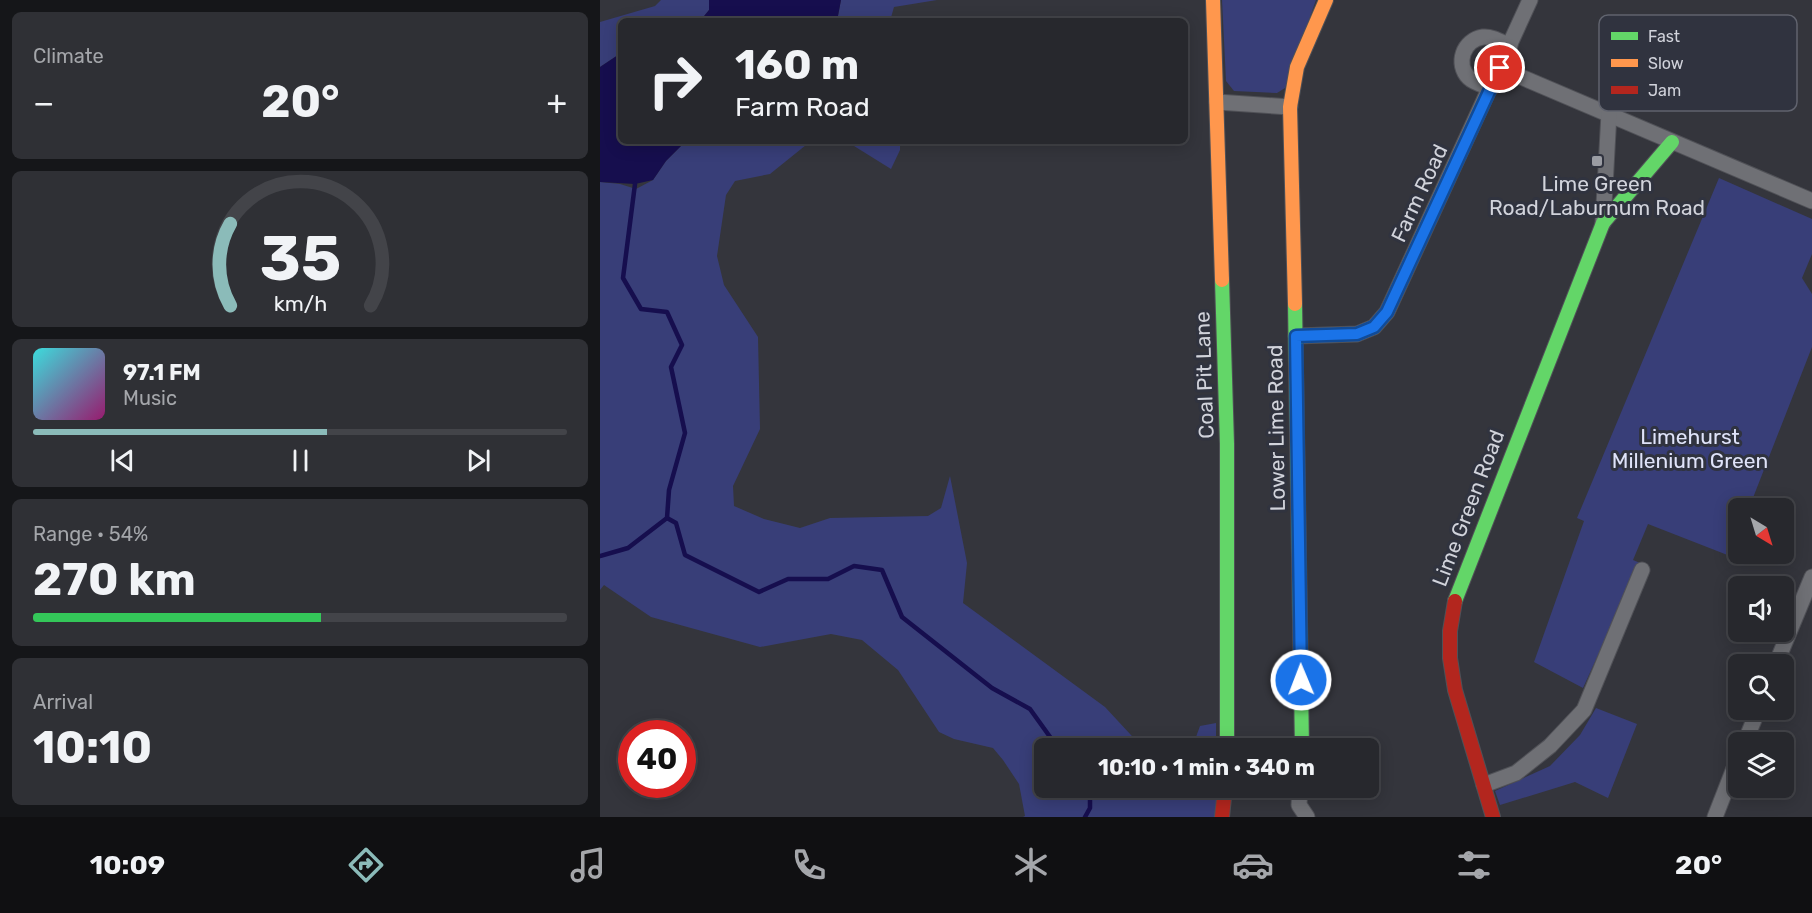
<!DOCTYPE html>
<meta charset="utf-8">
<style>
body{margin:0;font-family:Rubik,sans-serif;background:#2f3035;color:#f1f3f6;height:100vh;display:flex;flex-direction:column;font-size:22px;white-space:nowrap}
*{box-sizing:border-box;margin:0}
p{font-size:20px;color:#a4a6aa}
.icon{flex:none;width:33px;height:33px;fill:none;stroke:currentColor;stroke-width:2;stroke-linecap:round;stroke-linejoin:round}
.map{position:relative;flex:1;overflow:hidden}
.details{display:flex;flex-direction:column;gap:12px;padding:12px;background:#151619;width:600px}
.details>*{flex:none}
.guide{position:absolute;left:18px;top:18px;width:570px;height:126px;border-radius:9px;box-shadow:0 3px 15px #0003,0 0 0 2px #434449;background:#27282d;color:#f1f3f6;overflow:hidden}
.needle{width:39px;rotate:142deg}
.controls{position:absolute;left:1128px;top:498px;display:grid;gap:12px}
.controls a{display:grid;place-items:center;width:66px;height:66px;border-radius:9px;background:#27282d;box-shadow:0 3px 15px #0003,0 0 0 2px #434449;font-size:30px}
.speed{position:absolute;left:18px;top:720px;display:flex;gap:12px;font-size:30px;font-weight:700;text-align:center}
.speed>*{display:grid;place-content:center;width:78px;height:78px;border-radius:50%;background:#27282d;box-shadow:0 3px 15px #0003,0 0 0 2px #434449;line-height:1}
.speed .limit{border:9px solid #d22;background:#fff;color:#111}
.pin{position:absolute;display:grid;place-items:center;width:51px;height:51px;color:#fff;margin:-26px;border:3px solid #fff;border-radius:50%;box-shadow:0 2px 6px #0007}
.me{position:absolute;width:66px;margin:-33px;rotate:359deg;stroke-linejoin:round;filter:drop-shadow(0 0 4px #0008)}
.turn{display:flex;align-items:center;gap:21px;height:126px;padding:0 18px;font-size:27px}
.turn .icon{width:78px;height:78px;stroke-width:2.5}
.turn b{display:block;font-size:42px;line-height:51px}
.big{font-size:45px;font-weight:700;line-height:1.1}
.details .card{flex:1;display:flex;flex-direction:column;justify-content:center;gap:9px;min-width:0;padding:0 21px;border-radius:9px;background:#2f3035}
.details .dial{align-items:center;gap:0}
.dial svg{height:156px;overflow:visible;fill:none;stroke:#434449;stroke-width:7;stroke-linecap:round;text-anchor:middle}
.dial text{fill:#f1f3f6;stroke:none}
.song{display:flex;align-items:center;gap:18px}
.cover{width:72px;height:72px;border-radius:9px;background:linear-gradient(135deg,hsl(180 70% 55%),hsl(320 70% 35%))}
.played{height:6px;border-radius:3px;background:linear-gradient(90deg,#8bbbb9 55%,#434449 55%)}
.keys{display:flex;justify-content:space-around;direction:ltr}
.heat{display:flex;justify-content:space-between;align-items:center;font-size:33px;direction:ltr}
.charge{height:9px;border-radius:4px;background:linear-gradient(90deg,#34c759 54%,#434449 0)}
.trip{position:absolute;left:434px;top:738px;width:345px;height:60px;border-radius:9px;background:#27282d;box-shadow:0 3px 15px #0003,0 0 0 2px #434449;font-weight:700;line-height:60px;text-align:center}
.menu{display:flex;height:96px;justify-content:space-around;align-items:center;background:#101012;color:#a4a6aa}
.menu .icon{width:42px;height:42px}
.menu .selected{color:#8bbbb9}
.menu b{font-size:27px;color:#f1f3f6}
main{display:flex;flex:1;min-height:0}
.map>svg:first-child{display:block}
</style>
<main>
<section class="details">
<div class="card"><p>Climate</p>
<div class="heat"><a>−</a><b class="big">20°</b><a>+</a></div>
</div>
<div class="card dial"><svg viewBox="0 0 100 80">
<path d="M14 69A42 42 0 1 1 86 69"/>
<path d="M14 69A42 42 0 0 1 14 27" stroke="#8bbbb9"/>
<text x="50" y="56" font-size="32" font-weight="700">35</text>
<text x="50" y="72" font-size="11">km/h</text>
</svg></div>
<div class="card">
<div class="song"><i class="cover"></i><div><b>97.1 FM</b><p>Music</p></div></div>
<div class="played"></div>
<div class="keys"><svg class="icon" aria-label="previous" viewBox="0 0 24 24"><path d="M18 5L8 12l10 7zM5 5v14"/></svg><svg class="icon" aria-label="pause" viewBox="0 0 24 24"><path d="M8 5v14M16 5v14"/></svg><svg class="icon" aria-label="next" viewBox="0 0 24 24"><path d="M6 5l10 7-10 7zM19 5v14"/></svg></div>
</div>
<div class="card"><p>Range · 54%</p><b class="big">270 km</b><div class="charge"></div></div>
<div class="card"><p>Arrival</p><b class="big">10:10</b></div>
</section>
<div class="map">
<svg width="1212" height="817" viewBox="0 0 1212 817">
<rect width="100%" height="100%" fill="#34353c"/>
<g fill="#383e78">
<path d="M 61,0 L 109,0 L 109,10 L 100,21 L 21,21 L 21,53 L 0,67 L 0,22 L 55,6 Z"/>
<path d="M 241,0 L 337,0 L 294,7 L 290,21 L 237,21 Z"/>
<path d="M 622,0 L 716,0 L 685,88 L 677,93 L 634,91 L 626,81 Z"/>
<path d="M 86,141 L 211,141 L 170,174 L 135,181 L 126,195 L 117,256 L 124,285 L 158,337 L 160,429 L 133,486 L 134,506 L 164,519 L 200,528 L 230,518 L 328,516 L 341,508 L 350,476 L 367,563 L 363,603 L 505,707 L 543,748 L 444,748 L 444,788 L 617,788 L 615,817 L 423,817 L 425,816 L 419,784 L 403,760 L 393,748 L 354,739 L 339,732 L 298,670 L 262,640 L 231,634 L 160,647 L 51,617 L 4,585 L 0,590 L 0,182 L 20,184 L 36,189 L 53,180 L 66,161 Z"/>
<path d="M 246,141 L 300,141 L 300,150 L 291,169 Z"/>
<path d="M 1119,178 L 1212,219 L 1212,254 L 1202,278 L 1212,294 L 1212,347 L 1149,508 L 1138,508 L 1138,536 L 1130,556 L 1048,524 L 1033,560 L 1040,563 L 983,688 L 934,662 L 984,521 L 977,518 Z"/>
<path d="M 996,708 L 1037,724 L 1008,798 L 975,782 L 900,805 L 895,791 L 950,766 L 980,735 Z"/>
<path d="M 616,723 L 616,748 L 592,748 L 600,726 Z"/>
</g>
<g fill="#160e4e">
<path d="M 109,0 L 241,0 L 237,21 L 100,21 L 109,10 Z"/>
<path d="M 21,53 L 21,141 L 86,141 L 66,161 L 53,180 L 35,184 L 0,182 L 0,67 Z"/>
</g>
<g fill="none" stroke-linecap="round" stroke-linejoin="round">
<g stroke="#160e4e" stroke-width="4.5">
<path d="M 67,518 L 76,523 L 85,555 L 159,592 L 188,579 L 228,579 L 254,566 L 282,570 L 302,617 L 392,688 L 430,709 L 458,748"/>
<path d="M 0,556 L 28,548 L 67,518 L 69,490 L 85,433 L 71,367 L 82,345 L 67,312 L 41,309 L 23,278 L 35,184"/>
<path d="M 485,817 L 490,808 L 490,788"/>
</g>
<g stroke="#505157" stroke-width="17">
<g id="street">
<path d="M 900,68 L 1212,201"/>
<path d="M 891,88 C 883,85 874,83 869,78 C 855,64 863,40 883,37 C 892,36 901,42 910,46"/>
<path d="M 617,102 L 690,107"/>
<path d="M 1003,223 L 1009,113"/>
<path d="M 696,336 L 757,334 L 774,327 L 787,312 L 930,0"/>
<path d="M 1176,664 L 1212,577"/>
<path d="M 1145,742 L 1158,710"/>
<path d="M 884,785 L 916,773 L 950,746 L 984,710 L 1042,570"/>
<path d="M 700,788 L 699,805 L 707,817"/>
<path d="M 1115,817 L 1138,758"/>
</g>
</g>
<g stroke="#505157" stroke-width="16">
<g id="fast">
<path d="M 622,280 L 627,444 L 627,748"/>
<path d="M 695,304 L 702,748"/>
<path d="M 855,601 L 1003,223 L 1072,142"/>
</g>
</g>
<g stroke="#505157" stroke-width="16">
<g id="slow">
<path d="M 613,0 L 622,280"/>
<path d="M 695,304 L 690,107 L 697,67 L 726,0"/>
</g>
</g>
<g stroke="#505157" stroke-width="16">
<g id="jam">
<path d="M 855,601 L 850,631 L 850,658 L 855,690 L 893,817"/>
<path d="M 622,817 L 625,788"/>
</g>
</g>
<use href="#street" stroke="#6f7075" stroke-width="15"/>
<use href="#fast" stroke="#63d668" stroke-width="14"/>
<use href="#slow" stroke="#ff974d" stroke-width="14"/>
<use href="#jam" stroke="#b3261e" stroke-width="14"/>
</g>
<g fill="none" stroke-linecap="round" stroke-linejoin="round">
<g stroke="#114b97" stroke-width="15">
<path id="route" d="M 701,680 L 696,336 L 757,334 L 774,327 L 787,312 L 900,68"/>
</g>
<use href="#route" stroke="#1a73e8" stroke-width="10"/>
</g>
<rect fill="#9a9ca3" stroke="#30333f" stroke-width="2" x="991" y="155" width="12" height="12" rx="3"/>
<g text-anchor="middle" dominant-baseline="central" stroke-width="6" stroke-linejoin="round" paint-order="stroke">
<g font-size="21" fill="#d1d3db" stroke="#30333f">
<text x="997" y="183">Lime Green<tspan x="997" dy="24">Road/Laburnum Road</tspan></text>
</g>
<g font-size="21" fill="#d1d3db" stroke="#30333f">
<text transform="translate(819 193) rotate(-65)">Farm Road</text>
<text transform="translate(604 375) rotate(-92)">Coal Pit Lane</text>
<text transform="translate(676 428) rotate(-91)">Lower Lime Road</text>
<text transform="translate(868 508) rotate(-69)">Lime Green Road</text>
</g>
<g font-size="21" fill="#dfe3f9" stroke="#30333f">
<text x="1090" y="436">Limehurst<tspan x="1090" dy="24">Millenium Green</tspan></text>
</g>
</g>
<rect x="999" y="15" width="198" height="96" rx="9" fill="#30333f" stroke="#60636e" stroke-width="1.5"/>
<rect x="1011" y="32" width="27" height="8" fill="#63d668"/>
<rect x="1011" y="59" width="27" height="8" fill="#ff974d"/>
<rect x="1011" y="86" width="27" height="8" fill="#b3261e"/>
<g font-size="16" fill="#d1d3db">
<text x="1048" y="42">Fast</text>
<text x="1048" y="69">Slow</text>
<text x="1048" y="96">Jam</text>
</g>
</svg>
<div class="controls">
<a><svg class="needle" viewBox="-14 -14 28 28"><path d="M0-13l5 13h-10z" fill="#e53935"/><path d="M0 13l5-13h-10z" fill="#a4a6aa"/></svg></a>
<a><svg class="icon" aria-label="sound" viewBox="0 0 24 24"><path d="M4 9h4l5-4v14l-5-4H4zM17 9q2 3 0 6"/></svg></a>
<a><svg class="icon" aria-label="search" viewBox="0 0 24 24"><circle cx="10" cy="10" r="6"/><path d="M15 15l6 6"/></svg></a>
<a><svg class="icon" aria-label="layers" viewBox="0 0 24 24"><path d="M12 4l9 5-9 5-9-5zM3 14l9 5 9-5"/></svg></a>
</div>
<div class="speed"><div class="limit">40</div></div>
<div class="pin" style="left:900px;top:68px;background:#d93025"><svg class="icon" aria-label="arrive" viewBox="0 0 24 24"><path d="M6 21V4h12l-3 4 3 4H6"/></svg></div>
<svg class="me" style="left:701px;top:680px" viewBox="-20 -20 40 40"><circle r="17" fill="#1a73e8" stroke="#fff" stroke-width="3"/><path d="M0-11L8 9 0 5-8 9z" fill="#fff"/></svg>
<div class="trip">10:10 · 1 min · 340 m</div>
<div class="guide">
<div class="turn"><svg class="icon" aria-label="right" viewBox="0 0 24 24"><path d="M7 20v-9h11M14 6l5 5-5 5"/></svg><div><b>160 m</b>Farm Road</div></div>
</div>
</div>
</main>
<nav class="menu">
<b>10:09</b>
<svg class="icon selected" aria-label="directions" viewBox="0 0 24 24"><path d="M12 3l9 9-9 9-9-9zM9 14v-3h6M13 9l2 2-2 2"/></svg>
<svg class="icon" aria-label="music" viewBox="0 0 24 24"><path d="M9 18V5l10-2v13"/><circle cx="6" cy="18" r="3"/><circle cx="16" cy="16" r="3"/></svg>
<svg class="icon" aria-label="phone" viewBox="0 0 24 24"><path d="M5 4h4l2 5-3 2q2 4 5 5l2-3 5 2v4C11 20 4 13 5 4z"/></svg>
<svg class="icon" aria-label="climate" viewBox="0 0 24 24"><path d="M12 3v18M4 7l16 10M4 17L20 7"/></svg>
<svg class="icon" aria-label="car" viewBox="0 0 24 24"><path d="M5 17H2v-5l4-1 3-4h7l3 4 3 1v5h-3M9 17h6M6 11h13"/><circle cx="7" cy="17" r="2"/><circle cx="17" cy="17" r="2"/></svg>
<svg class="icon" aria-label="filters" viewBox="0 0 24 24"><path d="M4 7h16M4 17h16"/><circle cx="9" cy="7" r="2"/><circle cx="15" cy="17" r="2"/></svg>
<b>20°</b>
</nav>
